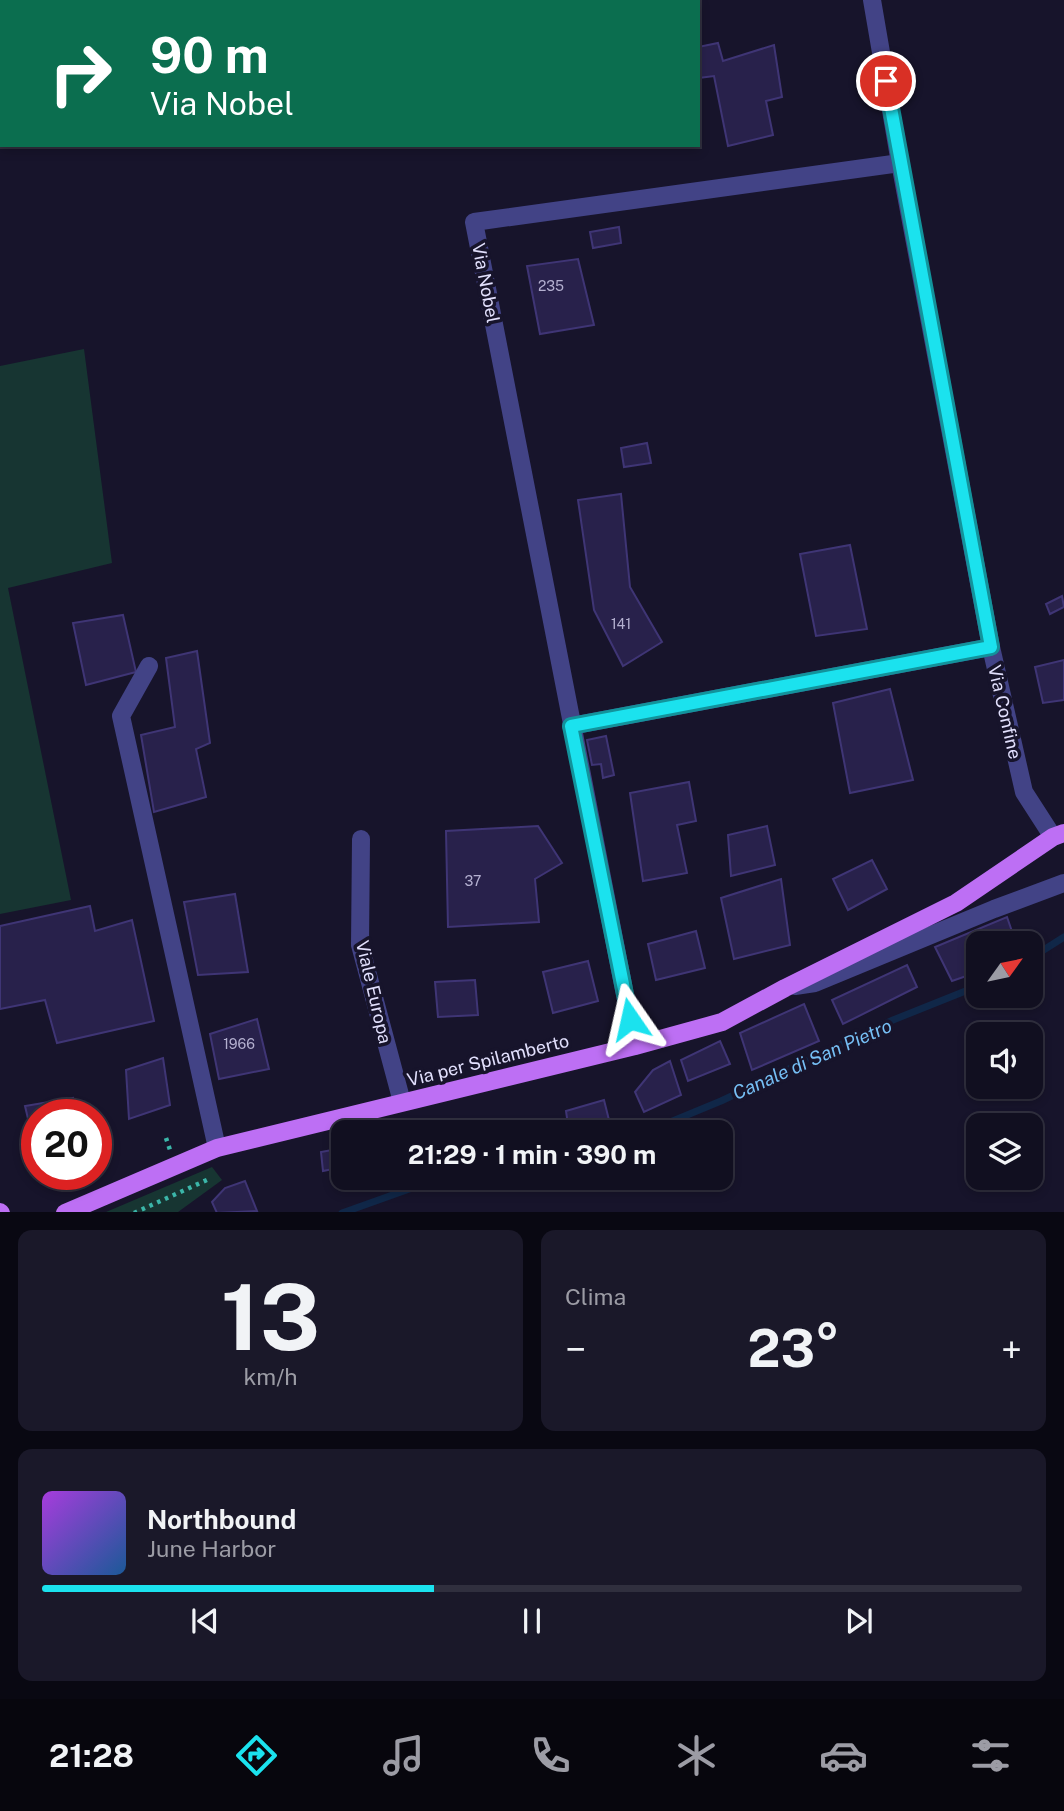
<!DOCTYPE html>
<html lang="it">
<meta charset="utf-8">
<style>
body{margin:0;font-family:"Public Sans",sans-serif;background:#1a1829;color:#f1f3f6;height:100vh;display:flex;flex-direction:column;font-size:26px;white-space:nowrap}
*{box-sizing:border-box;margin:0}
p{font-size:23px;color:#9c9ca5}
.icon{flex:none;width:38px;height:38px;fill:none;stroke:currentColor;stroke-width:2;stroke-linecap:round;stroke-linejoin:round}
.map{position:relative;height:1212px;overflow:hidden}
.drawer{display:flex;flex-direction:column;gap:18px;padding:18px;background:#090812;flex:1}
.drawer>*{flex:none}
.banner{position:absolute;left:0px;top:0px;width:700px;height:147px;box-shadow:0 4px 10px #0003,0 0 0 2px #302f3e;background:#0b6e4f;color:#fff;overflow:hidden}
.needle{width:46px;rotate:57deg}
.fabs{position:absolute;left:966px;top:931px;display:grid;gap:14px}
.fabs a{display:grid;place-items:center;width:77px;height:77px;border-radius:14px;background:#110f20;box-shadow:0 4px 10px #0003,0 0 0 2px #302f3e;font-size:35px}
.speed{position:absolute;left:21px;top:1099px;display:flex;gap:14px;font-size:35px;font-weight:700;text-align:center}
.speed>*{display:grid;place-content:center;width:91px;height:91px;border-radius:50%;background:#110f20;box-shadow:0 4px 10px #0003,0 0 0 2px #302f3e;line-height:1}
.speed .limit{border:10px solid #d22;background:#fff;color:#111}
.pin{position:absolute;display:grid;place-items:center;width:60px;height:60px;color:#fff;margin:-30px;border:4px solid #fff;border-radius:50%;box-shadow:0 2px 7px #0007}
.me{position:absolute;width:77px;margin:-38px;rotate:349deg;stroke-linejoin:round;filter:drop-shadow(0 0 5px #0008)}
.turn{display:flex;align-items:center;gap:24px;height:147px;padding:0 35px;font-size:32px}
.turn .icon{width:91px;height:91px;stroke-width:2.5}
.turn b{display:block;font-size:49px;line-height:60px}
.big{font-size:52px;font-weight:700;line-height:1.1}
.drawer .widget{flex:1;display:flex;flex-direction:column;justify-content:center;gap:10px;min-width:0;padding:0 24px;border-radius:14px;background:#1a1829}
.drawer .dial{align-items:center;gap:0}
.dial b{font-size:91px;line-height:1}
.song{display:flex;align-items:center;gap:21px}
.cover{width:84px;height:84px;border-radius:10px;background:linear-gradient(135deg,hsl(280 70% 55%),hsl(210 70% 35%))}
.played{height:7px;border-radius:4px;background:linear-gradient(90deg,#1be2ee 40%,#302f3e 40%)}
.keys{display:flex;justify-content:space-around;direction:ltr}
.heat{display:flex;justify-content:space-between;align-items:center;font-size:38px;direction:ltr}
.drawer .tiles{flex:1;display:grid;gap:18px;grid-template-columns:1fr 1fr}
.widget:last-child{grid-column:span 2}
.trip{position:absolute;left:331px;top:1120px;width:402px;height:70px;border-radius:14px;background:#110f20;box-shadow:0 4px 10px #0003,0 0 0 2px #302f3e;font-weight:700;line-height:70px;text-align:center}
.tab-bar{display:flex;height:112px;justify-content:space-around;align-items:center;background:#07060d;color:#9c9ca5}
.tab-bar .icon{width:49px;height:49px}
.tab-bar .selected{color:#1be2ee}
.tab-bar b{font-size:32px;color:#f1f3f6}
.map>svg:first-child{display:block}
</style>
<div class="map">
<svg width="1064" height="1213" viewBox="0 0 1064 1213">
<rect width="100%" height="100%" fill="#17142b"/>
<g fill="#173532">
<path d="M 84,349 L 112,563 L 8,588 L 71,900 L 0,914 L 0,366 Z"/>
<path d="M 212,1167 L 222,1180 L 178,1212 L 106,1212 Z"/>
</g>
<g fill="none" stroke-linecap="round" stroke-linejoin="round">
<g stroke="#102748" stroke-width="7">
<path d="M 1031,958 L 1064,937"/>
<path d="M 646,1132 L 721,1101 L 893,1020 L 978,986"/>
<path d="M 342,1213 L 440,1178"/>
</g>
</g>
<g fill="#28214b" stroke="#3f3575" stroke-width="2">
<path d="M 718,43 L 723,61 L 774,45 L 782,97 L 766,101 L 773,135 L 728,146 L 714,76 L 698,78 L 698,47 Z"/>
<path d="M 619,227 L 621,243 L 593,248 L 590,232 Z"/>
<path d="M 578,259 L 594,325 L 540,334 L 527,266 Z"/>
<path d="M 647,443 L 651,463 L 624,467 L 621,448 Z"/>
<path d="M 621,494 L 630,587 L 662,642 L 623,666 L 594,610 L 578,500 Z"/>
<path d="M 850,545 L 867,629 L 816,636 L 800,554 Z"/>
<path d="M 1062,596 L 1064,607 L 1050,614 L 1046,604 Z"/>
<path d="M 123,615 L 136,672 L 86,685 L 73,623 Z"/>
<path d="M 197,651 L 210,743 L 196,749 L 206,797 L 154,812 L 141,735 L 175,727 L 166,658 Z"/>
<path d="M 1064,660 L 1064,700 L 1043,703 L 1035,667 Z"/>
<path d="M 890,689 L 913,780 L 850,793 L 833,703 Z"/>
<path d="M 606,736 L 614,775 L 603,778 L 601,764 L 592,765 L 587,740 Z"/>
<path d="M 689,782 L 696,821 L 677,825 L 687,873 L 643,881 L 630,793 Z"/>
<path d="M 538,826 L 562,863 L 535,879 L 539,922 L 448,927 L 446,831 Z"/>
<path d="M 767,826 L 775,865 L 731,876 L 728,835 Z"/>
<path d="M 872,860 L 887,889 L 848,910 L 833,879 Z"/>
<path d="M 781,879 L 790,945 L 734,959 L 721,898 Z"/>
<path d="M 235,894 L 248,972 L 198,975 L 184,902 Z"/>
<path d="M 90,906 L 95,931 L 132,920 L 154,1021 L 57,1043 L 45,1000 L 0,1009 L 0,926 Z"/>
<path d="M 1007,917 L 1016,943 L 978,943 L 978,972 L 952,981 L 935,947 Z"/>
<path d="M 696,931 L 705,968 L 656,980 L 648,944 Z"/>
<path d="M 588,961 L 598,1001 L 553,1013 L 543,972 Z"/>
<path d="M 907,965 L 917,987 L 843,1024 L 832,1000 Z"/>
<path d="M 475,980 L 478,1015 L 438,1017 L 435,982 Z"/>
<path d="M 804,1004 L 819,1041 L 752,1070 L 740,1033 Z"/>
<path d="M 257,1019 L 269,1069 L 219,1079 L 210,1034 Z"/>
<path d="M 720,1041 L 730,1064 L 688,1081 L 681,1060 Z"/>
<path d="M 163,1058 L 170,1105 L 129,1119 L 126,1070 Z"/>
<path d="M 670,1061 L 681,1095 L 644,1112 L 635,1092 L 653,1070 Z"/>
<path d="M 73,1098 L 76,1115 L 37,1115 L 37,1143 L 34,1144 L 25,1106 Z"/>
<path d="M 604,1100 L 612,1132 L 569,1132 L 566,1111 Z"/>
<path d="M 343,1148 L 343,1167 L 323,1171 L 321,1152 Z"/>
<path d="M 245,1181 L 257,1211 L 217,1213 L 212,1202 L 225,1188 Z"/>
</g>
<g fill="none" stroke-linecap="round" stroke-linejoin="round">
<g stroke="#3bb6a9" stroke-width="4.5" stroke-dasharray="3.5 5" stroke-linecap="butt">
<path d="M 166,1138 L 170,1150"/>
<path d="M 134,1213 L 209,1179"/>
</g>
<g stroke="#424386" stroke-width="18">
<path d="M 872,0 L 900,163 L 991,647 L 1024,792 L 1053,837"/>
<path d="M 149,666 L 121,716 L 217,1148"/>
<path d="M 571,726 L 991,647"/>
<path d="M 361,839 L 360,945 L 402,1102"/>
<path d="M 795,986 L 815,983 L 994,909 L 1064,883"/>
<path d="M 635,1046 L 474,222 L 900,163"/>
</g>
<g stroke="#bd6ff4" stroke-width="18">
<path d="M 0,1212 L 1,1213"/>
<path d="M 65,1213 L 217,1148 L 635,1046 L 722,1022 L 785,988 L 956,903 L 1053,837 L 1064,833"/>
</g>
</g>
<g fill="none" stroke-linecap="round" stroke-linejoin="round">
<g stroke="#12939b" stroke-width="18">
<path id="route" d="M 630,1019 L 571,726 L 991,647 L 886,81"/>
</g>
<use href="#route" stroke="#1be2ee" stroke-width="12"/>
</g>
<g text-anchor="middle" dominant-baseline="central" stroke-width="7" stroke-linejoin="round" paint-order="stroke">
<g font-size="14" fill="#b4b0d0">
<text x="551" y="286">235</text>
<text x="621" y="624">141</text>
<text x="473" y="881">37</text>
<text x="239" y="1044">1966</text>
</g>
<g font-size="18" fill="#e2e0fd" stroke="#17142b">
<text transform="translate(486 283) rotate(79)">Via Nobel</text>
<text transform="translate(1005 712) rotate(77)">Via Confine</text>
<text transform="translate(374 992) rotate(77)">Viale Europa</text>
<text transform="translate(488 1060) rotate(-14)">Via per Spilamberto</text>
</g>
<g font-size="19" font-style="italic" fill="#76bff5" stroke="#17142b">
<text transform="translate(812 1059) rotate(-24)">Canale di San Pietro</text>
</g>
</g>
</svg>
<div class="fabs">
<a><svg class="needle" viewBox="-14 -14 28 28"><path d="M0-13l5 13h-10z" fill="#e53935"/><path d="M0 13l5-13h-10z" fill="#9c9ca5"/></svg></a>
<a><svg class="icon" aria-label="sound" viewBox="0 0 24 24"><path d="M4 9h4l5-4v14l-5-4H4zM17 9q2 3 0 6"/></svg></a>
<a><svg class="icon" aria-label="layers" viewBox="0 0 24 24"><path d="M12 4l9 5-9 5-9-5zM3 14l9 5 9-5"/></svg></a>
</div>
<div class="speed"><div class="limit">20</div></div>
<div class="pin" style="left:886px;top:81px;background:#d93025"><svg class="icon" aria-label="arrive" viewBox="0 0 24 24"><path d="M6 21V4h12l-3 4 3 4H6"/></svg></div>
<svg class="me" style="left:630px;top:1019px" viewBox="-20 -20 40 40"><path d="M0-17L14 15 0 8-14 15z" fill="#1be2ee" stroke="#fff" stroke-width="4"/></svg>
<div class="trip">21:29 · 1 min · 390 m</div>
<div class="banner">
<div class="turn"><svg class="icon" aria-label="right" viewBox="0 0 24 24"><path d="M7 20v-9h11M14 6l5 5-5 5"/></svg><div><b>90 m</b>Via Nobel</div></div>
</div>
</div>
<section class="drawer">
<div class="tiles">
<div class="widget dial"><b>13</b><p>km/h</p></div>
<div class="widget"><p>Clima</p>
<div class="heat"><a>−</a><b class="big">23°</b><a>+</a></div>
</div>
<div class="widget">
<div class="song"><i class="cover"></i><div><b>Northbound</b><p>June Harbor</p></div></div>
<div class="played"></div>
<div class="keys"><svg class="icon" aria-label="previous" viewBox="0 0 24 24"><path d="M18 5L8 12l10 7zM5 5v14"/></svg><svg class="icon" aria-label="pause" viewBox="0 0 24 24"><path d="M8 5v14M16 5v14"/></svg><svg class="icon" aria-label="next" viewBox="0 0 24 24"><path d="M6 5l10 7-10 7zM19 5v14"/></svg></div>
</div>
</div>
</section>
<nav class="tab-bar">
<b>21:28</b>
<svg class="icon selected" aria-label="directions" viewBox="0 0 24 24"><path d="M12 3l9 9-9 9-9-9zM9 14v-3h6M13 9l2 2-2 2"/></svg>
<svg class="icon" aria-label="music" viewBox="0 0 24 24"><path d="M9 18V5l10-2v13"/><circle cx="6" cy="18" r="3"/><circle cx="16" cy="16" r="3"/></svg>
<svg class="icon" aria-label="phone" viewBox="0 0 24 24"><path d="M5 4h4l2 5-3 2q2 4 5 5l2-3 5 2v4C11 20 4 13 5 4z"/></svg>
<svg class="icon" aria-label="climate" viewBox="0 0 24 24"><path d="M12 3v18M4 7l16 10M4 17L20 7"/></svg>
<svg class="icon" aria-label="car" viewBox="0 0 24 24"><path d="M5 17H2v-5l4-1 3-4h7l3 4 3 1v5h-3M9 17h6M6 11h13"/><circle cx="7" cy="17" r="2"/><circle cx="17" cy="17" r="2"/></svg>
<svg class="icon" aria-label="filters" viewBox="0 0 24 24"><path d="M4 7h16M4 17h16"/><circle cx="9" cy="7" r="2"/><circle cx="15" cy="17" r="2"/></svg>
</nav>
